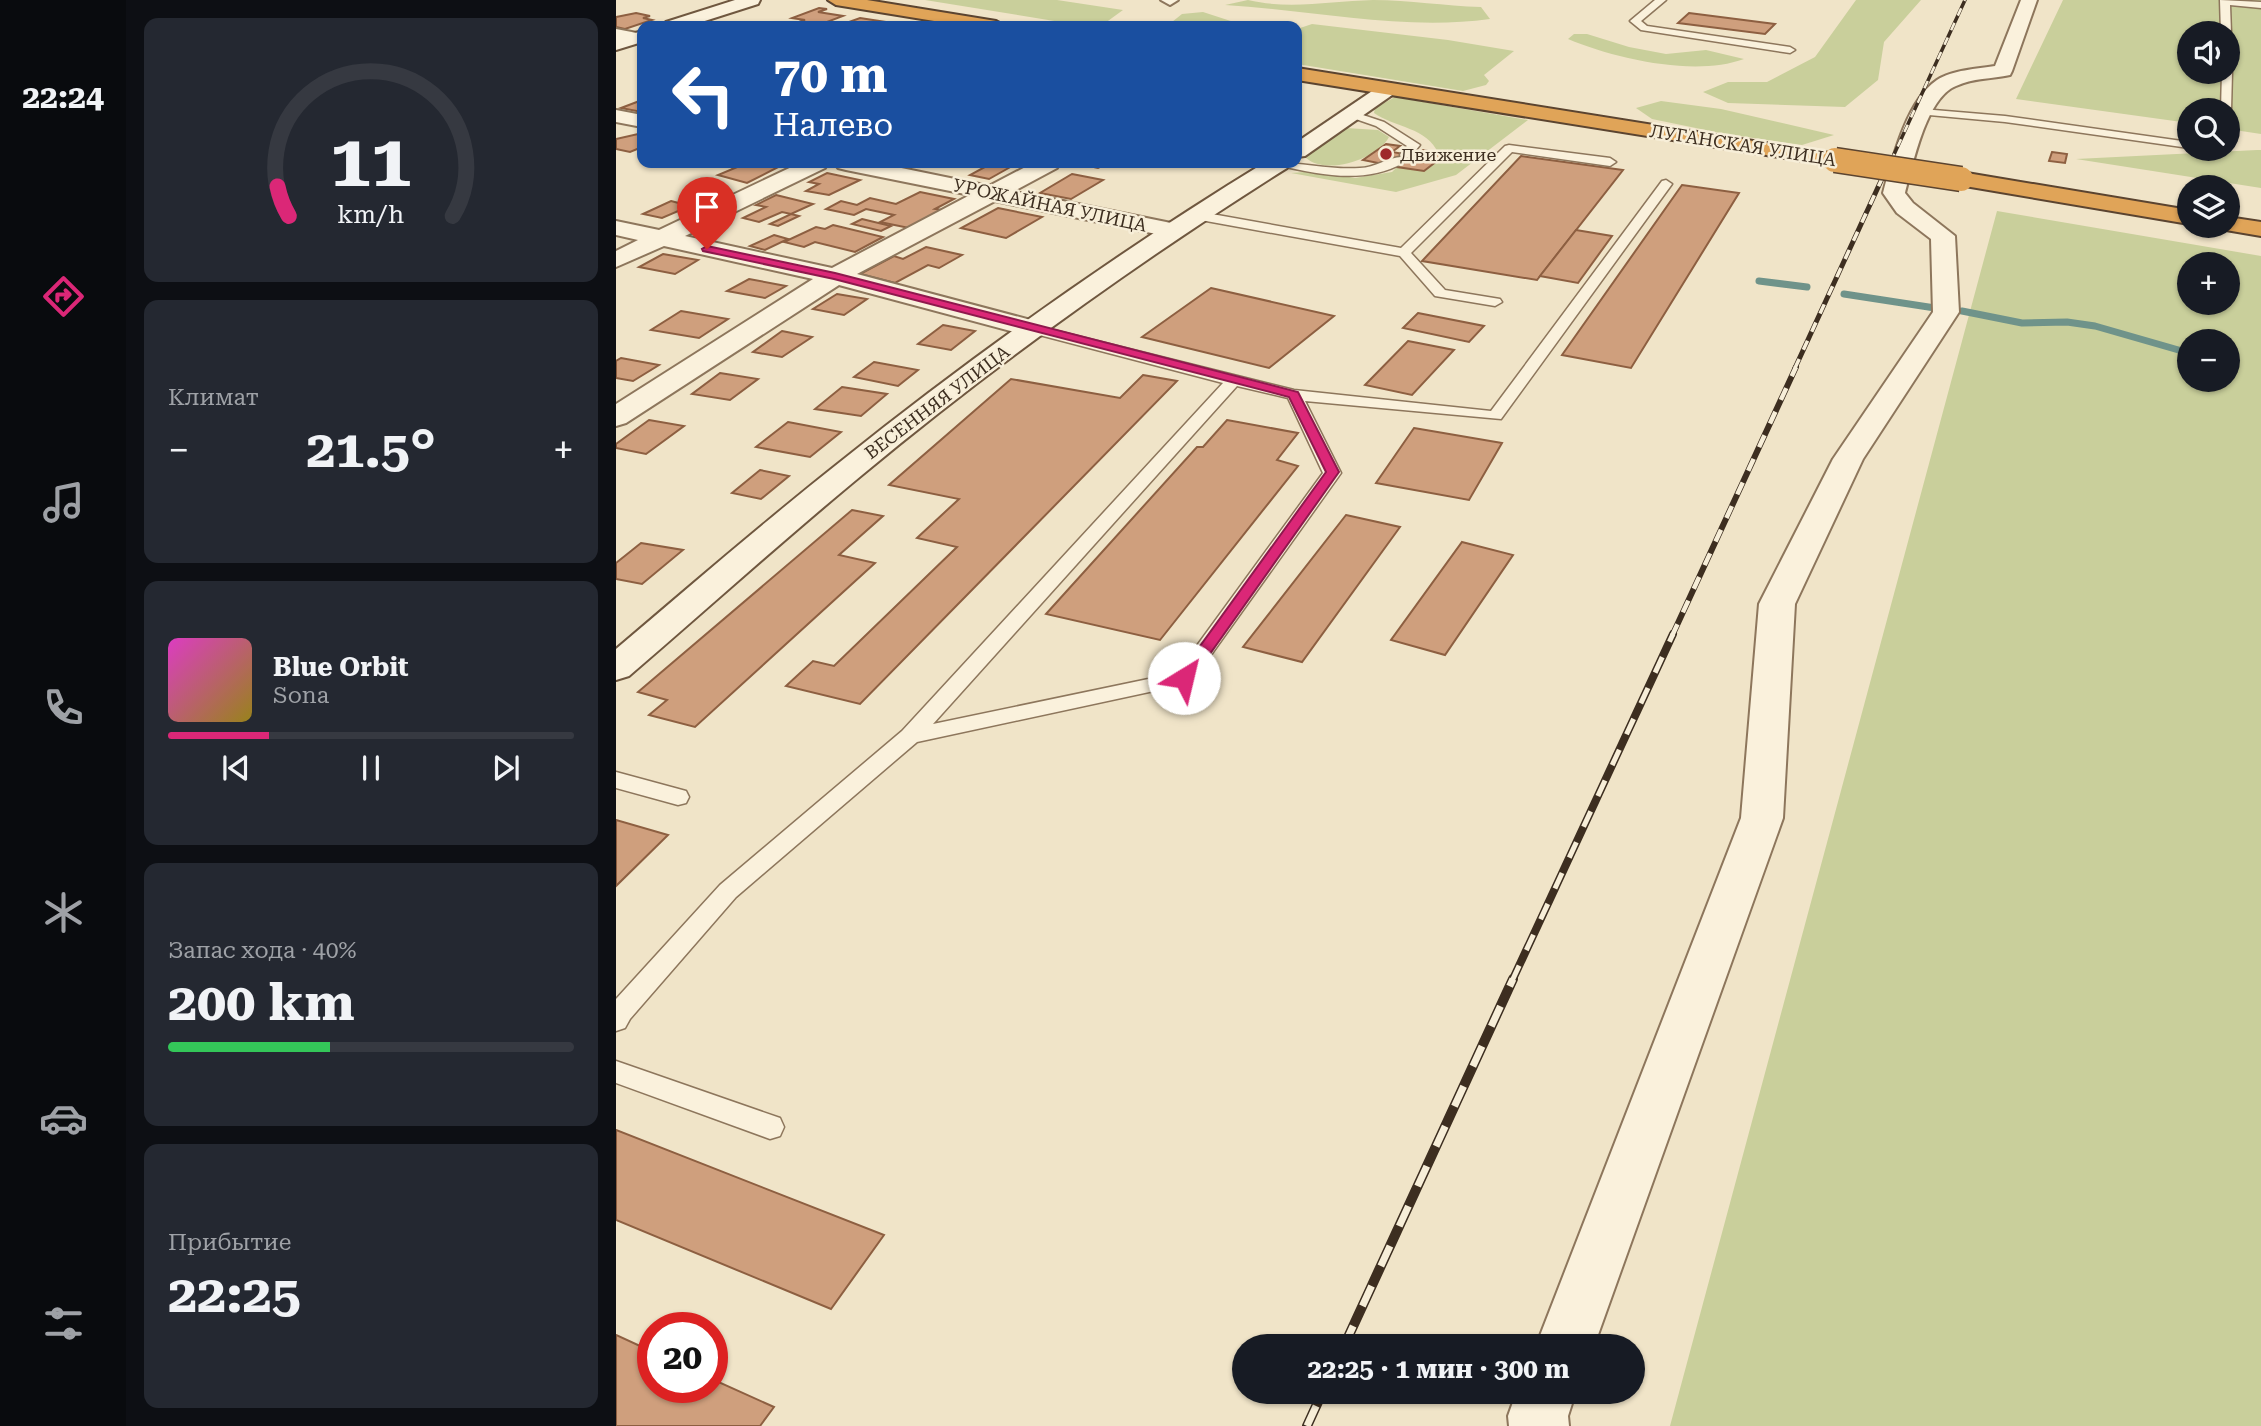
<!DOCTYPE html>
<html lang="ru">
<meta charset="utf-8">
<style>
body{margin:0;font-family:"Roboto Serif",serif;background:#242831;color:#f1f3f6;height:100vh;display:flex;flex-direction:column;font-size:26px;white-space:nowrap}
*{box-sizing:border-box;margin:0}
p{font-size:23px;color:#9ea1a6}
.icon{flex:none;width:38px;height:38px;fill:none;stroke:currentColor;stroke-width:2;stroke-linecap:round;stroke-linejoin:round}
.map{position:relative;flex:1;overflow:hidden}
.details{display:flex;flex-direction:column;gap:18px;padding:18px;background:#0d0f14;width:490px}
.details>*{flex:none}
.hud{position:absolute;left:21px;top:21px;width:665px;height:147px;border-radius:14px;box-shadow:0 2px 5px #0004;background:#1a4fa0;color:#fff;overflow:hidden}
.controls{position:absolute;left:1561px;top:21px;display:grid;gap:14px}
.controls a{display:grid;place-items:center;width:63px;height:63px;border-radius:50%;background:#171b24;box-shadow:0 2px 5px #0004;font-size:35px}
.speed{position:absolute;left:21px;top:1312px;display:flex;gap:14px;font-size:35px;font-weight:700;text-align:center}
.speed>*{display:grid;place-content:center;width:91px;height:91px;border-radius:50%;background:#171b24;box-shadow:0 2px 5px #0004;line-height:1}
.speed .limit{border:10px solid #d22;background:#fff;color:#111}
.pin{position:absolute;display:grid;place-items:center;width:60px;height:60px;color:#fff;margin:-72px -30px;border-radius:50% 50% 50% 0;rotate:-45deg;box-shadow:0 0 7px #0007}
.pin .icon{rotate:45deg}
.me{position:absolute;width:77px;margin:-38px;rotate:36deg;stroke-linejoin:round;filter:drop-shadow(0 0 5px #0008)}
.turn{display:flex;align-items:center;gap:24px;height:147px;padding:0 21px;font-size:32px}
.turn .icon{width:91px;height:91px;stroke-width:2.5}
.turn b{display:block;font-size:49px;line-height:60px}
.big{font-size:52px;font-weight:700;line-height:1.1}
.details .tile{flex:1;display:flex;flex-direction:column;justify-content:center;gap:10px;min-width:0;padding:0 24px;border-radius:14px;background:#242831}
.details .dial{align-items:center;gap:0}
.dial svg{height:182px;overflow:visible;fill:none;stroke:#363941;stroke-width:7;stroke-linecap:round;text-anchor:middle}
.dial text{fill:#f1f3f6;stroke:none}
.song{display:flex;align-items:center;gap:21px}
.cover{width:84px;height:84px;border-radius:10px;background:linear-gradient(135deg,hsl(310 70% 55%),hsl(50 70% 35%))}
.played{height:7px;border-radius:4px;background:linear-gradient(90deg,#db2777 25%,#363941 25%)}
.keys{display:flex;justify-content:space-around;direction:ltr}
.heat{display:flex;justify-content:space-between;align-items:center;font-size:38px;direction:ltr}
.charge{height:10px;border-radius:5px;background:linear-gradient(90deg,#34c759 40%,#363941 0)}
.trip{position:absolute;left:616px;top:1334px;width:413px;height:70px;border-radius:35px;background:#171b24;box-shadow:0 2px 5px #0004;font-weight:700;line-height:70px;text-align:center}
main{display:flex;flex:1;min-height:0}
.tabs{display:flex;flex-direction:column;width:126px;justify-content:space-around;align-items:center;background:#090b0e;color:#9ea1a6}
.tabs .icon{width:49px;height:49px}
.tabs .current{color:#db2777}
.tabs b{font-size:32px;color:#f1f3f6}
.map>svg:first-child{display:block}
</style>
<main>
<nav class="tabs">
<b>22:24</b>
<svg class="icon current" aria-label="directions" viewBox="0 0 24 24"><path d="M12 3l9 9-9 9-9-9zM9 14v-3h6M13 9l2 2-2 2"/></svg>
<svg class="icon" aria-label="music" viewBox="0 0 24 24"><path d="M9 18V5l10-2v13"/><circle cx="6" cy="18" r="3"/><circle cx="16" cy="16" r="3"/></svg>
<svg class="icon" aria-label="phone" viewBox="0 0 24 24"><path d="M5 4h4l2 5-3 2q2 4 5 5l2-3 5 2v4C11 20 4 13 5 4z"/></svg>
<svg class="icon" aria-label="climate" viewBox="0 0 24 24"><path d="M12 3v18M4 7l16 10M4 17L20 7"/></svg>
<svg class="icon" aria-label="car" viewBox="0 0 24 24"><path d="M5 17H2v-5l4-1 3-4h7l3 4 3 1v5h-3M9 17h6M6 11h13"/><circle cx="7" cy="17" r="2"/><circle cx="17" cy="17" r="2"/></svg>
<svg class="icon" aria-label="filters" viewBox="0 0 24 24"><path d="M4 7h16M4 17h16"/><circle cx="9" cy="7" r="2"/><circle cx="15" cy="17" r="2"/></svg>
</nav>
<section class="details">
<div class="tile dial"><svg viewBox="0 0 100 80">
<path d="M14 69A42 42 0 1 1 86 69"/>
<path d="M14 69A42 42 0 0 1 9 56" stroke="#db2777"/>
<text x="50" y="56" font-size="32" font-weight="700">11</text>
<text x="50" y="72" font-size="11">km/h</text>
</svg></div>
<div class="tile"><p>Климат</p>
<div class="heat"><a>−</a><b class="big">21.5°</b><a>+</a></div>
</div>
<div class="tile">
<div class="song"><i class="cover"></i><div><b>Blue Orbit</b><p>Sona</p></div></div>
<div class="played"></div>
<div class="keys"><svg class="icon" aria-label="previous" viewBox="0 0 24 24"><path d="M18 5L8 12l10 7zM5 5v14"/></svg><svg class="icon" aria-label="pause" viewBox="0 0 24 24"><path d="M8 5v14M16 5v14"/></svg><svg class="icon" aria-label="next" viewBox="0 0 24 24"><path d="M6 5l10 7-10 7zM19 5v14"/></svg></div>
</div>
<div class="tile"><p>Запас хода · 40%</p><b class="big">200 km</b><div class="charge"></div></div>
<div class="tile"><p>Прибытие</p><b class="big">22:25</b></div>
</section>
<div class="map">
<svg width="1645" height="1426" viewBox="0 0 1645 1426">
<rect width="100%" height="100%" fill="#f0e4c8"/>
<g fill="#c9cf9b" fill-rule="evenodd">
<path d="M 309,0 L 441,0 L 507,10 L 485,26 L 469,26 Z"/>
<path d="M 632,0 C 674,10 715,1 757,0 C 794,0 828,6 865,7 L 874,19 C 786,31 697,10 609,5 Z"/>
<path d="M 1240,0 L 1305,0 L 1268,42 L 1262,80 L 1229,107 L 1112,103 L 1087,92 L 1112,82 L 1151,82 L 1199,57 Z"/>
<path d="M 1447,0 L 1645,0 L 1645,134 L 1612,129 L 1612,110 L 1573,110 L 1573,123 L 1400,99 ZM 1573,33 L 1612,33 L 1612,72 L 1573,72 Z"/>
<path d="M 587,12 L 630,26 L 551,26 L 566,14 Z"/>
<path d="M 696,24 L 832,40 L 898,51 L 868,75 L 873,81 L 870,85 L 847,91 L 681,64 L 681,29 Z"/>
<path d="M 958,34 L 971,34 L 1013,47 L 1050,54 L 1090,50 L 1128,59 C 1079,77 1000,59 952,39 Z"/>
<path d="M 779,97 L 912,120 L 840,175 L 780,192 L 675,173 L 700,171 L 739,178 L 776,172 L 781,167 L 808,171 L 830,154 L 822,153 C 812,128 778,127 758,113 L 759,108 Z"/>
<path d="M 1045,101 L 1105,109 L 1218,135 L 1186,145 L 1109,134 L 1036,119 L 1020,108 Z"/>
<path d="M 730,128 L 762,130 L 773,137 C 761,159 711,176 690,158 L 689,153 Z"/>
<path d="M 1645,150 L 1645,188 L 1460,159 L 1641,150 Z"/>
<path d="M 1381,211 L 1645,256 L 1645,1426 L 1054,1426 ZM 1573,264 L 1612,264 L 1612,303 L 1573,303 ZM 1573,341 L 1612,341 L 1612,380 L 1573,380 Z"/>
</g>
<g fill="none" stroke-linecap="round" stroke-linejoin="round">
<g stroke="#6f938a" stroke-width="7">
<path d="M 1143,281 L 1191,287"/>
<path d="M 1228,294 L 1319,308"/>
<path d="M 1346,311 L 1406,323 L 1451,322 L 1479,326 L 1573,353"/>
</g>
</g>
<g fill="#cf9f7d" stroke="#8d5f41" stroke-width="2">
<path d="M 203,8 L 211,9 L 202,12 L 227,16 L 203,25 L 183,22 L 189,20 L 176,18 Z"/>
<path d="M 20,13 L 34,16 L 27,18 L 36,20 L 9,29 L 0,27 L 0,17 Z"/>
<path d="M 1073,13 L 1159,24 L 1149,34 L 1062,23 Z"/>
<path d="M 244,18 L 270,22 L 259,26 L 222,26 Z"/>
<path d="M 26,100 L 26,112 L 5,108 Z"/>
<path d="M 22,134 L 26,135 L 26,147 L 14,152 L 0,149 L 0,139 Z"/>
<path d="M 770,144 L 784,146 L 776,152 L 799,156 L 807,150 L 830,154 L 808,171 L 781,167 L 789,161 L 774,158 L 767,164 L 747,160 Z"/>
<path d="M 1436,152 L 1451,154 L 1449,163 L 1433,161 Z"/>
<path d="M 905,156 L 1007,170 L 921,280 L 806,261 Z"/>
<path d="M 112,163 L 164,163 L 168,164 L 131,183 L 102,175 L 119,168 L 107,165 Z"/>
<path d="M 348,163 L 414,163 L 407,167 L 398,165 L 373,179 L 354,175 L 369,167 Z"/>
<path d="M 459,163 L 492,163 L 482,168 Z"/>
<path d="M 211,173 L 244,180 L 213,195 L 190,191 L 203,184 L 193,182 Z"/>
<path d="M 456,174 L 487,180 L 455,199 L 424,193 Z"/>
<path d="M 1066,185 L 1123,193 L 1015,368 L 946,355 Z"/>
<path d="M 304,192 L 338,199 L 319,209 L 327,210 L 293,228 L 264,222 L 278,215 L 250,209 L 238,215 L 210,209 L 225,201 L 241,205 L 254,198 L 280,204 Z"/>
<path d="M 160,195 L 197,204 L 175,214 L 166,212 L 143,222 L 127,218 L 150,207 L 140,205 Z"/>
<path d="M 55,201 L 74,206 L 46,218 L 27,214 Z"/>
<path d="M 382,208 L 426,217 L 390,238 L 345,228 Z"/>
<path d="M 175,214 L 183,216 L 162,226 L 154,224 Z"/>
<path d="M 246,219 L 275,226 L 265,231 L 236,224 Z"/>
<path d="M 217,225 L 267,237 L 239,252 L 199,242 L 188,247 L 168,242 L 200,227 L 209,229 Z"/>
<path d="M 960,230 L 996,236 L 962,283 L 924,276 Z"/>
<path d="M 158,235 L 172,239 L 149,250 L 134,246 Z"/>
<path d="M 310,247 L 346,255 L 323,268 L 312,265 L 279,283 L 244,274 L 278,256 L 287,259 Z"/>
<path d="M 47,254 L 82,260 L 59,274 L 23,267 Z"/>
<path d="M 133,279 L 170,286 L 149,298 L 111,291 Z"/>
<path d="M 595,288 L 718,316 L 653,368 L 526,337 Z"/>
<path d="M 221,294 L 251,299 L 228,315 L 197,309 Z"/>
<path d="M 65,311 L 112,319 L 83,338 L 35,330 Z"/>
<path d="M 802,313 L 868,326 L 853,342 L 787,328 Z"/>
<path d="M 327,325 L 359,331 L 335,350 L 302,344 Z"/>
<path d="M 166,331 L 196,337 L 166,357 L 137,352 Z"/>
<path d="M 792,341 L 838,350 L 796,395 L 749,385 Z"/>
<path d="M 5,358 L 43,365 L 17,381 L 0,378 L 0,361 Z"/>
<path d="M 258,362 L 302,370 L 282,386 L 238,377 Z"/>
<path d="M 104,373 L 142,379 L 114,400 L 76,394 Z"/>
<path d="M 527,375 L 561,381 L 244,704 L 170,686 L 197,661 L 218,666 L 341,547 L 301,538 L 343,499 L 273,485 L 395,379 L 504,398 Z"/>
<path d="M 226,387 L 271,394 L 245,416 L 199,409 Z"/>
<path d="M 33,420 L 68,426 L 30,454 L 0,448 L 0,444 Z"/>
<path d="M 611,420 L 682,433 L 661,460 L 682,466 L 544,640 L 430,614 L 581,447 L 587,447 Z"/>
<path d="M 172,422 L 225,432 L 194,457 L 140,447 Z"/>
<path d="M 798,428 L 886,443 L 853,500 L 760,483 Z"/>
<path d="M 144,470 L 173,476 L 145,499 L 116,493 Z"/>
<path d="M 236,510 L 267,516 L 223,555 L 259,563 L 79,727 L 33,715 L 51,700 L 22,692 Z"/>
<path d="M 730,515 L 784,527 L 686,662 L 627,647 Z"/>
<path d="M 846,542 L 897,555 L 829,655 L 775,640 Z"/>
<path d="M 25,543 L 67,550 L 26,584 L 0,579 L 0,563 Z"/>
<path d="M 0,820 L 52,835 L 0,886 Z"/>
<path d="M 0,1130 L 268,1235 L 215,1309 L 0,1220 Z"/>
<path d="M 0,1335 L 37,1352 L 37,1388 L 96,1388 L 96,1379 L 158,1407 L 144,1426 L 0,1426 Z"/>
</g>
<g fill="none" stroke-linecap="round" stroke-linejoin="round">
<g stroke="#8d765c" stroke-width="3">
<g id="lane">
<path d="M 1039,0 L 1050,0 L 1025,21 L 1031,26 L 1174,47 L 1179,50 L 1174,53 L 1025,30 L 1014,21 Z"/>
<path d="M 1604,0 L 1645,2 L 1645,8 L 1614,5 L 1615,33 L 1612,35 L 1605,33 Z"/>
<path d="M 1612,69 L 1616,72 L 1615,110 L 1612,113 L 1612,110 L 1605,110 L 1606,72 L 1612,72 Z"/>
<path d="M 1306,109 L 1389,116 L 1573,142 L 1573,148 L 1389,122 L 1302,114 L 1302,110 Z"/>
<path d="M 735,111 L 768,122 L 804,145 L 794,157 L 787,158 L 787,163 C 750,184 705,175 665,166 L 663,163 C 690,163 716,170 744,168 C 759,168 772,157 786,157 L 784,155 L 791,146 L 760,126 L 731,116 L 731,112 Z"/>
<path d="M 893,145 L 994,158 L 1000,162 L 994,166 L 896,152 L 795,253 L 829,290 L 884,299 L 886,302 L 879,306 L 819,296 L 784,256 L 579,219 L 573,215 L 579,211 L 785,248 L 889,146 Z"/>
<path d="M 1050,180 L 1056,184 L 885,419 L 689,401 L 725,473 L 575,683 L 301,742 L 120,897 L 14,1019 L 9,1028 L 0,1031 L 0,999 L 104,885 L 286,731 L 607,383 L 412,332 L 410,329 L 412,326 L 417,325 L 678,390 L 875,411 L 1046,181 ZM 621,386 L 672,398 L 707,473 L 561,673 L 317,724 Z"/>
<path d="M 0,772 L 70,791 L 73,797 L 70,803 L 62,805 L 0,788 Z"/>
<path d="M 0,1061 L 164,1118 L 168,1127 L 164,1136 L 154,1139 L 0,1083 Z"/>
</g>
</g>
<g stroke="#8d765c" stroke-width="4">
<g id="street">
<path d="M 545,0 L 562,0 L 554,5 Z"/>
<path d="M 1405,0 L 1421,0 L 1396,71 L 1394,75 C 1376,79 1356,78 1340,86 C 1310,98 1297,164 1289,193 L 1297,203 L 1339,236 L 1343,312 L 1247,459 L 1179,604 L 1167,818 L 978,1346 L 920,1346 L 1125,818 L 1143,604 L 1217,459 L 1317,312 L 1315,239 L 1281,213 L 1267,193 C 1276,160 1291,100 1321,80 C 1336,70 1361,69 1379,66 Z"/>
<path d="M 0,29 L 26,34 L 26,44 L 0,39 Z"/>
<path d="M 0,110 L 26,115 L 26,127 L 0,122 Z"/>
<path d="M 184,163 L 212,163 L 209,168 L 69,236 L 216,268 L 354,195 L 230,170 L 222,168 L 219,163 L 261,163 L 373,186 L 417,163 L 444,163 L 441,168 L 398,191 L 555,223 L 563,225 L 567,230 L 563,235 L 555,237 L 379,201 L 241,274 L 426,323 L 430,329 L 426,335 L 417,337 L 223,285 L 10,423 L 0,426 L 0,404 L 197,279 L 48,246 L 0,267 L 0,251 L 22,240 L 0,235 L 0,221 L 43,230 Z"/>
<path d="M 901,1391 L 960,1391 L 952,1416 L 953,1426 L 893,1426 L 892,1416 Z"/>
</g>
</g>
<g stroke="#6f573f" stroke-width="4">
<g id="secondary">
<path d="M 119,0 L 144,0 L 142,4 L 73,26 L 47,26 L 50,22 Z"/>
<path d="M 26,31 L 26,42 L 0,50 L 0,39 Z"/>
<path d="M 772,83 L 779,85 L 782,89 L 779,93 L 689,156 L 681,157 L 681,142 L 765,85 Z"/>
<path d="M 648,163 L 674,163 L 671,168 C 523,261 380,364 246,475 C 167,540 91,609 13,676 L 0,680 L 0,649 C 74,586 148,522 224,462 C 359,354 501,253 648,163 Z"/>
</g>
</g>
<g stroke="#5b4430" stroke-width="4">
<g id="highway">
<path d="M 212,0 L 251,0 L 380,21 L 389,26 L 349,26 L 220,5 Z"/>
<path d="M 681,68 L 1219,154 L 1227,155 L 1230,160 L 1227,165 L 1219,166 L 681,80 Z"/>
<path d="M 1345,172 L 1573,210 L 1573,224 L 1337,184 L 1334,179 L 1337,174 Z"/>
<path d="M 1612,217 L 1645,222 L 1645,236 L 1604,229 L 1601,226 L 1612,226 Z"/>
</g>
</g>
<use href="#lane" fill="#faf1dc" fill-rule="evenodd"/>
<use href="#street" fill="#faf1dc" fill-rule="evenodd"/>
<use href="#secondary" fill="#faf1dc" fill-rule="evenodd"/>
<use href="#highway" fill="#e0a458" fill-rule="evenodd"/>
<g stroke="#3d2e20" stroke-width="3.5">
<path id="rail-far4" d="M 1275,161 L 1349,0"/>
</g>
<g stroke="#3d2e20" stroke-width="5">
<path id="rail-far3" d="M 1179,368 L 1275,159"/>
</g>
<g stroke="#3d2e20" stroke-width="6">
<path id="rail-far2" d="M 1056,636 L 1180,367"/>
</g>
<g stroke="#3d2e20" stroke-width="8">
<path id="rail-far1" d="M 896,981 L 1057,634"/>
</g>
<g stroke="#3d2e20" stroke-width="10">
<g id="rail">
<path d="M 728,1346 L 897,979"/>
<path d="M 691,1426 L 707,1391"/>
</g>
</g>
<use href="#rail-far4" stroke="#f7eed8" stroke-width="2.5" stroke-dasharray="8" stroke-linecap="butt"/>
<use href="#rail-far3" stroke="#f7eed8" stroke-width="3.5" stroke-dasharray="10" stroke-linecap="butt"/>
<use href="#rail-far2" stroke="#f7eed8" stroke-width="4.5" stroke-dasharray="13" stroke-linecap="butt"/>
<use href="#rail-far1" stroke="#f7eed8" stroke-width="5" stroke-dasharray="17" stroke-linecap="butt"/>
<use href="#rail" stroke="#f7eed8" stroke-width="7" stroke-dasharray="22" stroke-linecap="butt"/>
<g stroke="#5b4430" stroke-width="21" stroke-linecap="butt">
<path id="highway-bridge-far1" d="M 1219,160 L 1227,161"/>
</g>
<g stroke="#5b4430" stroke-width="27" stroke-linecap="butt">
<path id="highway-bridge" d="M 1219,160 L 1345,179"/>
</g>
<use href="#highway-bridge-far1" stroke="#e0a458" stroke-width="19"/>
<use href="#highway-bridge" stroke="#e0a458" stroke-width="24"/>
</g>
<path fill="#db2777" stroke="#8e194d" stroke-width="2" d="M 91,246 L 219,273 L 682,392 L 723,472 L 574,682 L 563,682 L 560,678 L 563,675 L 710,472 L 673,397 L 218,279 L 87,251 L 86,249 Z"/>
<circle fill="#9e2a2b" stroke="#f7eed8" stroke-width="2.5" cx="770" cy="154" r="7"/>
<g text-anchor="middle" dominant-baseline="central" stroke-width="5" stroke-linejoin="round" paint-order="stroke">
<g font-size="18" fill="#3d2e20" stroke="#f7eed8">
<text transform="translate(1127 145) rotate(9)">ЛУГАНСКАЯ УЛИЦА</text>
<text transform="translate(434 205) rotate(12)">УРОЖАЙНАЯ УЛИЦА</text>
<text transform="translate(321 402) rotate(-37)">ВЕСЕННЯЯ УЛИЦА</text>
</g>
<g font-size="18" fill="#3d2e20" stroke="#f7eed8" text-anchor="start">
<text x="784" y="154">Движение</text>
</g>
</g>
</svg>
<div class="controls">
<a><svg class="icon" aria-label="sound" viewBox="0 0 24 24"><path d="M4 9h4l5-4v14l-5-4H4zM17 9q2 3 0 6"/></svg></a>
<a><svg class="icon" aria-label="search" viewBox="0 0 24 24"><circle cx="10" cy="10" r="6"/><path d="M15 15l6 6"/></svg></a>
<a><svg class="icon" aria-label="layers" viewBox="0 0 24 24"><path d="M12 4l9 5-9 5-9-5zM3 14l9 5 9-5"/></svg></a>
<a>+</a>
<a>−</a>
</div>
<div class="speed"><div class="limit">20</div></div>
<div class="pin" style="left:91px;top:249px;background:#d93025"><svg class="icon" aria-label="arrive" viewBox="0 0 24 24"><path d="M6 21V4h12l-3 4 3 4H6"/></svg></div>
<svg class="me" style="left:568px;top:678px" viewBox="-20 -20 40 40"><circle r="19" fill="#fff"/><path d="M0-13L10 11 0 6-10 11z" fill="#db2777"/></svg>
<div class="trip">22:25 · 1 мин · 300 m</div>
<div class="hud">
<div class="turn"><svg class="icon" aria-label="left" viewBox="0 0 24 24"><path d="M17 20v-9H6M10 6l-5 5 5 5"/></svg><div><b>70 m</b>Налево</div></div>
</div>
</div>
</main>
